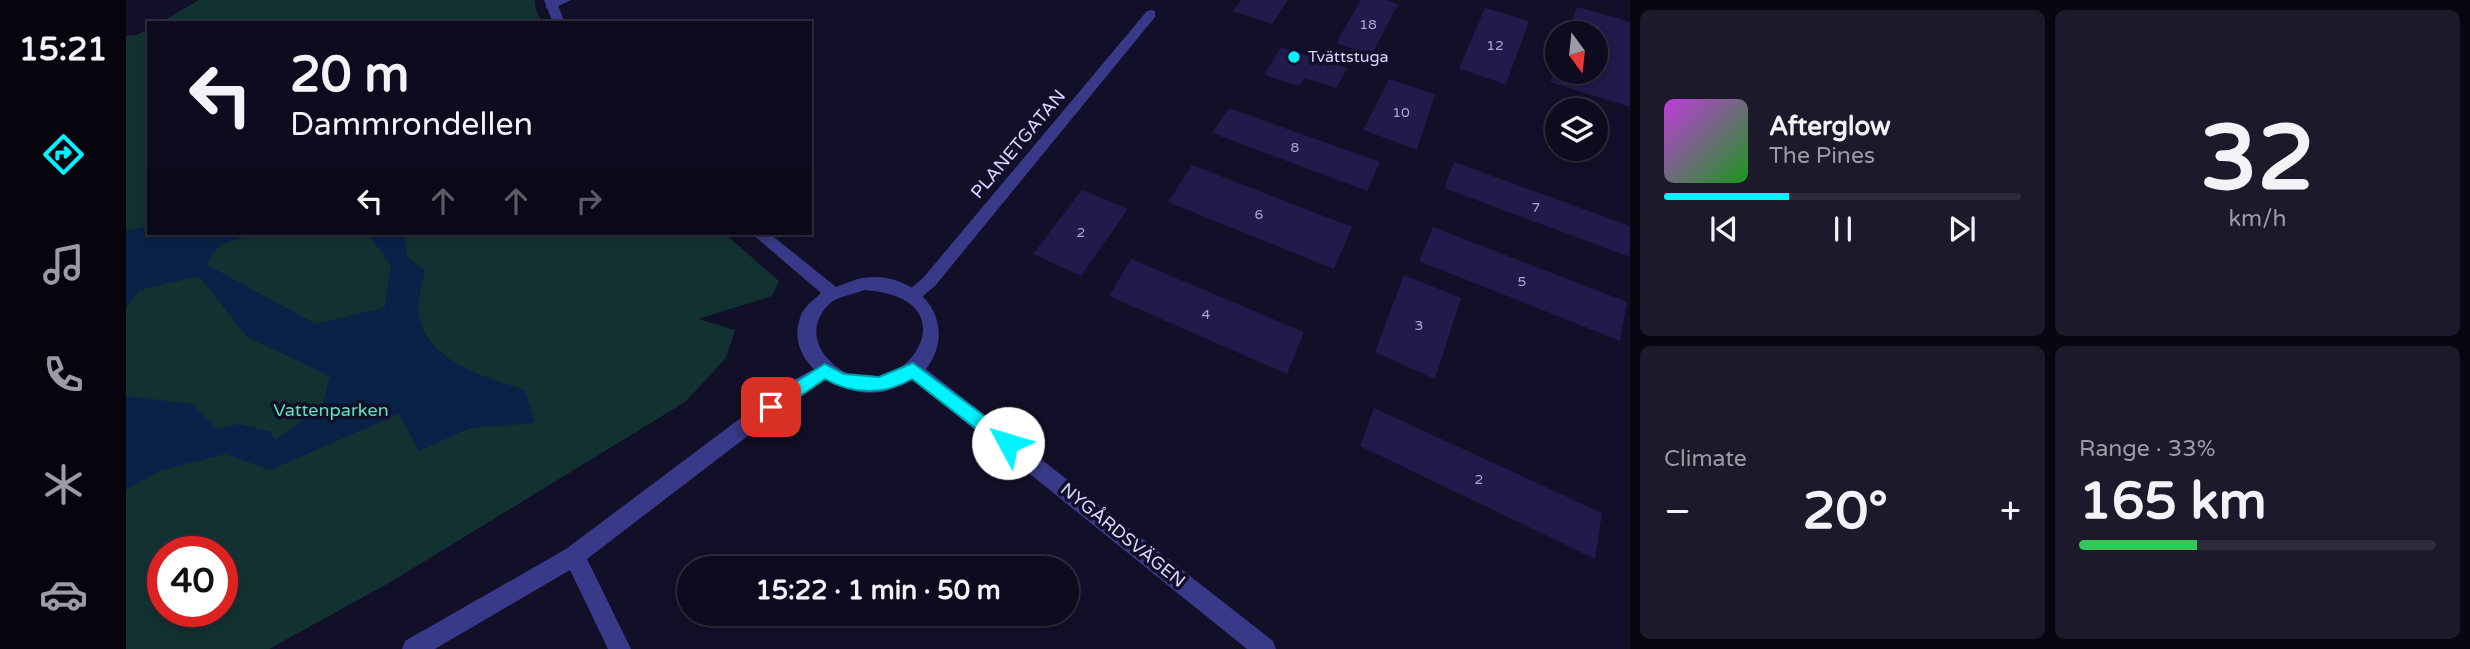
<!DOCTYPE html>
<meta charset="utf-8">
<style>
body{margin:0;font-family:"Varela Round",sans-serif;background:#1c192b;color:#f1f3f6;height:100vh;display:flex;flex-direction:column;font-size:26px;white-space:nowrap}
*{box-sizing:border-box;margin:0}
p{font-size:23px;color:#9b9ba4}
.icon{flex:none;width:38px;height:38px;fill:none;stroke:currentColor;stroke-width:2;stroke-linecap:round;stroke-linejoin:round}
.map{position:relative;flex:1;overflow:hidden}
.drawer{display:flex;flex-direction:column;gap:10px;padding:10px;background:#080610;width:840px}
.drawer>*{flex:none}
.banner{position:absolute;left:21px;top:21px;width:665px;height:214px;border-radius:0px;box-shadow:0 4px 10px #0003,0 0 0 2px #2e2b3c;background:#0e0b1e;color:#f1f3f6;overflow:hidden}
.needle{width:46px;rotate:165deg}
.fabs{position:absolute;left:1419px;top:21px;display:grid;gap:14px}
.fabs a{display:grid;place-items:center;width:63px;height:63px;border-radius:50%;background:#0e0b1e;box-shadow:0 4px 10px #0003,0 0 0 2px #2e2b3c;font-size:35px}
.speed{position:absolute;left:21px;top:536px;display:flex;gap:14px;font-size:35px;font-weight:700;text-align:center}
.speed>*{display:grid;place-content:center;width:91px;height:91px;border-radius:50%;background:#0e0b1e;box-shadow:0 4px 10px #0003,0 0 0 2px #2e2b3c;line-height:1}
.speed .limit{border:10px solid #d22;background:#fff;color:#111}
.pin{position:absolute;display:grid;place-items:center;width:60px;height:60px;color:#fff;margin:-30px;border-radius:14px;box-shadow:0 4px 10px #0006}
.me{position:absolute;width:77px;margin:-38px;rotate:309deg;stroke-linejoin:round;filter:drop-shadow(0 0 5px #0008)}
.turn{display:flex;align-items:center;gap:24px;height:147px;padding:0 28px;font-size:32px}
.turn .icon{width:91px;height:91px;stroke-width:2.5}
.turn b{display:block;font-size:49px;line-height:60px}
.lanes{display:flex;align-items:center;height:66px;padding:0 28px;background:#0003;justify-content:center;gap:35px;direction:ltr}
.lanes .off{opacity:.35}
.big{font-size:52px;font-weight:700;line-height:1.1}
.drawer .tile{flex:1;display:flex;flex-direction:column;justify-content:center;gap:10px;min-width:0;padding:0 24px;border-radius:10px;background:#1c192b}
.drawer .dial{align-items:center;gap:0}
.dial b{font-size:91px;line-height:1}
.song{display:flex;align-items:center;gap:21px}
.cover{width:84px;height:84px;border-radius:10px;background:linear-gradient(135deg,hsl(290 70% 55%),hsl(120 70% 35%))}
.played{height:7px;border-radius:4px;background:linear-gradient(90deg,#02f2ff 35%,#2e2b3c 35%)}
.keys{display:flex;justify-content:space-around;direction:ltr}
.heat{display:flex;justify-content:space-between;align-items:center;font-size:38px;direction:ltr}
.charge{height:10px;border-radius:5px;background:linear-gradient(90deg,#34c759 33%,#2e2b3c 0)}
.drawer .tiles{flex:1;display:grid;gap:10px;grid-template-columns:repeat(2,1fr)}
.trip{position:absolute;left:551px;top:556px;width:402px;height:70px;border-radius:35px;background:#0e0b1e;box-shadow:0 4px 10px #0003,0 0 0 2px #2e2b3c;font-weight:700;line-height:70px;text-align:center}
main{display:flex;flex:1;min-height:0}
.tab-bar{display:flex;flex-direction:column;width:126px;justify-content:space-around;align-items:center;background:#06040c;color:#9b9ba4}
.tab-bar .icon{width:49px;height:49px}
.tab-bar .on{color:#02f2ff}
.tab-bar b{font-size:32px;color:#f1f3f6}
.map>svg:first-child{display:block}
</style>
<main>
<nav class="tab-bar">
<b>15:21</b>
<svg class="icon on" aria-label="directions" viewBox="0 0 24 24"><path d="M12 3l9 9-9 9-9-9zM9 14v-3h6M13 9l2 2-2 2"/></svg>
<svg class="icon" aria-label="music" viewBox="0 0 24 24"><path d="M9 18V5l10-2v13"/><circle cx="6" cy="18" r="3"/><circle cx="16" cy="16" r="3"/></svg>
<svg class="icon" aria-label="phone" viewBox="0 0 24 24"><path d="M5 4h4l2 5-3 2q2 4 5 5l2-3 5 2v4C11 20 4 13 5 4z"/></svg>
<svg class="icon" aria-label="climate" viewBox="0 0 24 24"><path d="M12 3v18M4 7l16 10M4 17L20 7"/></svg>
<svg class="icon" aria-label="car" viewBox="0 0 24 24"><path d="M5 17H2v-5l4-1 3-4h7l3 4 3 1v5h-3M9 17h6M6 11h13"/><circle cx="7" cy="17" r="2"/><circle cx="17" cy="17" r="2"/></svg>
</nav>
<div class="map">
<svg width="1504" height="649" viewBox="0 0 1504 649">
<rect width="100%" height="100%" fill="#120f28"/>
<g fill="#113230" fill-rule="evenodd">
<path d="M 73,0 L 409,0 L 410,10 L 417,23 L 33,23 Z"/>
<path d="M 23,28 L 23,233 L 598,233 L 653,281 L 646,296 L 572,319 L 609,330 L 600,358 L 559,402 L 268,580 L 143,649 L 0,649 L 0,36 L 11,35 ZM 37,551 L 96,551 L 96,611 L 37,611 Z"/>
</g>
<path fill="#082248" d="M 23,227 L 23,233 L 137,233 C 113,238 89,240 81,265 L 190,324 L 259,307 L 265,265 L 241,233 L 278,233 L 281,257 L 299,271 C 297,282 292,297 292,309 C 295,360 359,377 399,390 L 409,423 L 344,428 L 293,451 L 273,414 L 144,470 L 100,454 L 35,470 L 0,490 L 0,396 L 66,404 L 91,429 L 114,424 L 145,432 L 149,440 L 196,407 L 204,376 L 121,337 L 73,276 L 13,290 L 0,308 L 0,230 Z"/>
<g fill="#211a4a">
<path d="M 1115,0 L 1162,0 L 1146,24 L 1107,11 Z"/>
<path d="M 1235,0 L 1259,0 L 1272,4 L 1246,55 L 1210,43 Z"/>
<path d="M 1451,7 L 1504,22 L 1504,107 L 1424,82 L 1431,63 L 1432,72 L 1470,72 L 1470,65 L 1475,66 L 1480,40 L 1470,37 L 1470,33 L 1443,30 Z"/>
<path d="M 1359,8 L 1403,21 L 1380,84 L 1333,69 Z"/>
<path d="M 1155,47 L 1221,68 L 1210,88 L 1178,78 L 1173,86 L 1138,75 Z"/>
<path d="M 1263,79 L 1309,94 L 1291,150 L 1237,130 Z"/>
<path d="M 1103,108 L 1254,162 L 1241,191 L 1086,133 Z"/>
<path d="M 1328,162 L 1504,226 L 1504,257 L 1318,188 Z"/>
<path d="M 1066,165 L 1226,227 L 1208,269 L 1042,202 Z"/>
<path d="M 956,190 L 1002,209 L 955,276 L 907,254 Z"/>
<path d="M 1307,227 L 1501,302 L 1494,341 L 1293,261 Z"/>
<path d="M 1005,259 L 1178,332 L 1161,374 L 983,296 Z"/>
<path d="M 1278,275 L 1335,298 L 1309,379 L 1249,352 Z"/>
<path d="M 1248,408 L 1476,513 L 1469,559 L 1234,446 Z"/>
</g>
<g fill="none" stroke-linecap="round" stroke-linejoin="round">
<g fill="#383989" fill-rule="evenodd">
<path d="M 427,0 L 445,0 L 428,8 L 420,8 L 420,2 Z"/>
<path d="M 1025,10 L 1029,11 L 1029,17 L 809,286 L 791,301 L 779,301 L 776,296 L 797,278 L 1021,11 Z"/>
<path d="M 699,363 L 705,366 L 708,371 L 705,376 L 674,396 L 461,559 L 505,649 L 482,649 L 444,570 L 309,649 L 276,649 L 279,641 L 440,549 L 660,384 Z"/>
</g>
<g fill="#383989" fill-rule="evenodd">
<path d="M 418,0 L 430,0 L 439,23 L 427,23 Z"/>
<path d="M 625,233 L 643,233 L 710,287 C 718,284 727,280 736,278 C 790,269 836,321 800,369 L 1147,641 L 1150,649 L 1121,649 L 786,379 C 776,383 766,390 756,392 C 714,399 654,360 676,313 C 680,305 689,299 695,293 ZM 738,290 C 860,298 765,424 703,360 C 685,342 686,317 707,301 C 715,296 728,294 738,290 Z"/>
</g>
</g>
<path fill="#02f2ff" stroke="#019da6" stroke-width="2" d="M 787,363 L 888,438 L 891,443 L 888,449 L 882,451 L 876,449 L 786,379 C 759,395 727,395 699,379 L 651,412 L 645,414 L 639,412 L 637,407 L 639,401 L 699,364 L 718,374 L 753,377 Z"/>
<circle fill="#02f2ff" stroke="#120f28" stroke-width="2.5" cx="1168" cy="57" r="7"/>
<g text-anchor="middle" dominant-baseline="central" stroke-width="7" stroke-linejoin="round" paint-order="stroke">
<g font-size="14" fill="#aba7d2">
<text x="1242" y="24">18</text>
<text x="1369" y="45">12</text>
<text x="1275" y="112">10</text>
<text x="1169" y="147">8</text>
<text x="1410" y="207">7</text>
<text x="1133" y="214">6</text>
<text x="955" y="232">2</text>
<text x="1396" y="281">5</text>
<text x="1080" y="314">4</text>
<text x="1293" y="325">3</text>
<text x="1353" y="479">2</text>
</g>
<g font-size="16" fill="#d9d6ff" stroke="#120f28" text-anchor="start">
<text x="1182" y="57">Tvättstuga</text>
</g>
<g font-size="18" fill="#d9d6ff" stroke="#120f28">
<text transform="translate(892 144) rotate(-50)">PLANETGATAN</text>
<text transform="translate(997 535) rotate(39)">NYGÅRDSVÄGEN</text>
</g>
<g font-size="18" fill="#5ce5bc" stroke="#120f28">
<text x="205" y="410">Vattenparken</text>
</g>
</g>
</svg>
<div class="fabs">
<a><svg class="needle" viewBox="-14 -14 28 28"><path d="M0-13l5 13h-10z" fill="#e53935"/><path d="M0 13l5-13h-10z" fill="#9b9ba4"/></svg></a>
<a><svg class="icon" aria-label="layers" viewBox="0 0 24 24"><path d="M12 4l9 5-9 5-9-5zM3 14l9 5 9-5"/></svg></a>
</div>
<div class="speed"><div class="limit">40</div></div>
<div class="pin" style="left:645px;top:407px;background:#d93025"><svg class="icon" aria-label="arrive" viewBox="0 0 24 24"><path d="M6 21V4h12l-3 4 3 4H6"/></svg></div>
<svg class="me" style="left:882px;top:443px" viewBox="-20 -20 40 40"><circle r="19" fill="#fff"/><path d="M0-13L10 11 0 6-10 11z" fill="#02f2ff"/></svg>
<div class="trip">15:22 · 1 min · 50 m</div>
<div class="banner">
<div class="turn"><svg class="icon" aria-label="left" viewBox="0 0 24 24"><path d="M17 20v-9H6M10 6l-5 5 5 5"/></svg><div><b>20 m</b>Dammrondellen</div></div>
<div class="lanes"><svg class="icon" aria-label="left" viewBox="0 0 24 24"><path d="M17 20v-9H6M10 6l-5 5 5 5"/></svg><svg class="icon off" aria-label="ahead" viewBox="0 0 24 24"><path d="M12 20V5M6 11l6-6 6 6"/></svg><svg class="icon off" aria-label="ahead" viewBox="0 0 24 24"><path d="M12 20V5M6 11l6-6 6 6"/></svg><svg class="icon off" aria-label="right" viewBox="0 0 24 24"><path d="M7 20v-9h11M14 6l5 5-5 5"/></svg></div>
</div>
</div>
<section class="drawer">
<div class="tiles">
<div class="tile">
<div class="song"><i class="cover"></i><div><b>Afterglow</b><p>The Pines</p></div></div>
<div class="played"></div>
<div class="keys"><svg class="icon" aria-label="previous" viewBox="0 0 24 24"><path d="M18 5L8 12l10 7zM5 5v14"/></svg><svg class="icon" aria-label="pause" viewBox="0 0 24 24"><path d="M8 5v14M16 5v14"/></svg><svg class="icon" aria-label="next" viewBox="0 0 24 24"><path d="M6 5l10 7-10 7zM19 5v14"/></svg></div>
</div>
<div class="tile dial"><b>32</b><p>km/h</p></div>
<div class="tile"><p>Climate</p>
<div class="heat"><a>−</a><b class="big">20°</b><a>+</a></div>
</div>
<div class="tile"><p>Range · 33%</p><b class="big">165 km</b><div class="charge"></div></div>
</div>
</section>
</main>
